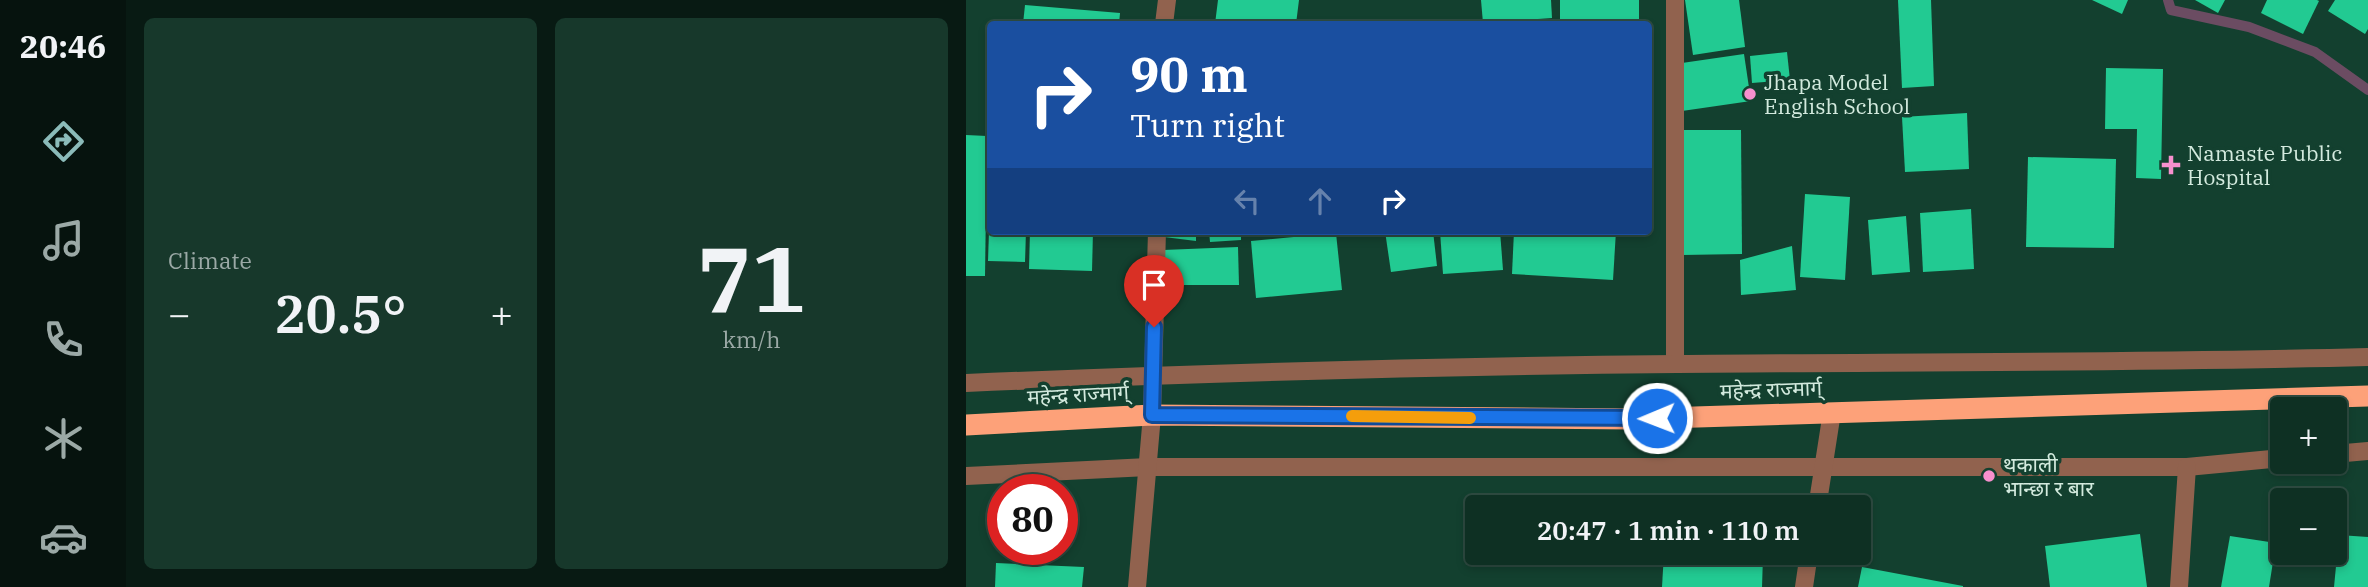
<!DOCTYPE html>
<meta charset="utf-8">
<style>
body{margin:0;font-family:"IBM Plex Serif","Noto Sans Devanagari",serif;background:#17382b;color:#f1f3f6;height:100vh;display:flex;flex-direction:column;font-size:26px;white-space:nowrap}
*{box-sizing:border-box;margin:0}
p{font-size:23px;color:#9ba9a6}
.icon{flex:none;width:38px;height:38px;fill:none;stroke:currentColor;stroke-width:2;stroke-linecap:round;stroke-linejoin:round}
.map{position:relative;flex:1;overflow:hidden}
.details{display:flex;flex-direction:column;gap:18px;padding:18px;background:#081a13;width:840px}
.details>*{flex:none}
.top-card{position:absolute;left:21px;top:21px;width:665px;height:214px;border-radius:7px;box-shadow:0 4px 10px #0003,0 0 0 2px #2e4b41;background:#1a4fa0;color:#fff;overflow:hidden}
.tools{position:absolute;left:1304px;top:397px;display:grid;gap:14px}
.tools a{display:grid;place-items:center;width:77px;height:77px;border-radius:7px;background:#0e3023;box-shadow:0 4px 10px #0003,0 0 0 2px #2e4b41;font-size:35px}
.speed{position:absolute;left:21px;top:474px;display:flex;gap:14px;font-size:35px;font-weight:700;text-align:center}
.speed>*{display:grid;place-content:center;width:91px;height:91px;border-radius:50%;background:#0e3023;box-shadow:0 4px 10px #0003,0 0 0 2px #2e4b41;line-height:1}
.speed .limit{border:10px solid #d22;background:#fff;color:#111}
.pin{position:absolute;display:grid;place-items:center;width:60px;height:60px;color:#fff;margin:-72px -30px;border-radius:50% 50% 50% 0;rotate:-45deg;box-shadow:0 0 7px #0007}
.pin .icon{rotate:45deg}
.me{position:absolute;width:77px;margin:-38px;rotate:269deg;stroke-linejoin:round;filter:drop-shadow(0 0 5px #0008)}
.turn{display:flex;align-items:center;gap:24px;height:147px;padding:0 28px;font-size:32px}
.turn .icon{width:91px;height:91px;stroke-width:2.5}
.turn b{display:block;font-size:49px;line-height:60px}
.lanes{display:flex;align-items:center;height:66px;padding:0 28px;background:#0003;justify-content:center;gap:35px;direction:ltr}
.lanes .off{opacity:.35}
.big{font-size:52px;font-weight:600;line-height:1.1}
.details .widget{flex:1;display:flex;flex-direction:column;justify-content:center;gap:10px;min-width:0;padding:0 24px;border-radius:10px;background:#17382b}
.details .dial{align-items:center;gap:0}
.dial b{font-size:91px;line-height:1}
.heat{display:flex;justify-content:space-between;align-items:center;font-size:38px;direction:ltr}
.details .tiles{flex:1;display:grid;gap:18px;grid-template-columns:repeat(2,1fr)}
.trip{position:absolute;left:499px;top:495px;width:406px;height:70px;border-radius:7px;background:#0e3023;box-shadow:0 4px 10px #0003,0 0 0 2px #2e4b41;font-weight:600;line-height:70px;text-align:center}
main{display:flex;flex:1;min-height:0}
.menu{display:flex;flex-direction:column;width:126px;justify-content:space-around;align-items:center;background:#06130e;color:#9ba9a6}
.menu .icon{width:49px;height:49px}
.menu .current{color:#8bbbb9}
.menu b{font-size:32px;color:#f1f3f6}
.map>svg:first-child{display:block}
</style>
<main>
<nav class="menu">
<b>20:46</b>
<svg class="icon current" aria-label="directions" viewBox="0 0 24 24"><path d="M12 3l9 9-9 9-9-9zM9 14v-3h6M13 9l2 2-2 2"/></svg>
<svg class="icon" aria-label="music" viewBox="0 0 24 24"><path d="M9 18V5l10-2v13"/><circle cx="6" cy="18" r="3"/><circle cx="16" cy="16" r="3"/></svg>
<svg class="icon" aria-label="phone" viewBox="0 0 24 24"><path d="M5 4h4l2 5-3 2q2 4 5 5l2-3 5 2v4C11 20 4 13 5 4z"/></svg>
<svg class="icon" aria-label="climate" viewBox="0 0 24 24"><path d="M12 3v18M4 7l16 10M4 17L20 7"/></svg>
<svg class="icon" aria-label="car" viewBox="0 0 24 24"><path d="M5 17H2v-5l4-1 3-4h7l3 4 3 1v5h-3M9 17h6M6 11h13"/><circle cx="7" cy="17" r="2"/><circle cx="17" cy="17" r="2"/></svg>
</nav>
<section class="details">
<div class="tiles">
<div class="widget"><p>Climate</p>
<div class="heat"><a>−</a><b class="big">20.5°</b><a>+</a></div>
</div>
<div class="widget dial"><b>71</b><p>km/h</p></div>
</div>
</section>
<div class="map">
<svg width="1402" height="587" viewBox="0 0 1402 587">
<rect width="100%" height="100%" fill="#13402f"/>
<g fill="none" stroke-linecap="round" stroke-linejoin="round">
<path stroke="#6b4c62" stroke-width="10" d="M 1202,0 L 1205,10 L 1283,27 L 1349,52 L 1402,90"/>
</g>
<g fill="#22ca92">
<path d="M 252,0 L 333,0 L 330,24 L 249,24 Z"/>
<path d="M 515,0 L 585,0 L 586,18 L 517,23 Z"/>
<rect x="594" y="0" width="79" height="24"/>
<path d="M 719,0 L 773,0 L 779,47 L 727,55 Z"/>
<path d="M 932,0 L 965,0 L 968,86 L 936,88 Z"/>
<path d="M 1126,0 L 1162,0 L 1156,14 Z"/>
<path d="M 1229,0 L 1259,0 L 1252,13 Z"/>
<path d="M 1301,0 L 1351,0 L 1353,1 L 1337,34 L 1295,13 Z"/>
<path d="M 1369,0 L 1402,0 L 1402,29 L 1399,34 L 1362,11 Z"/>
<path d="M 59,5 L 154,13 L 153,24 L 57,24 Z"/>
<path d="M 821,52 L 824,80 L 786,83 L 784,56 Z"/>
<path d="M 778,54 L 785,101 L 716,111 L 709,64 Z"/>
<path d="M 1140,68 L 1197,69 L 1195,179 L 1170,178 L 1171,129 L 1139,129 Z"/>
<path d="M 1001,113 L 1003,169 L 939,172 L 936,117 Z"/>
<path d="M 715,130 L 775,130 L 776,254 L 716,255 Z"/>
<path d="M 0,135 L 21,136 L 19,276 L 0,276 Z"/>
<path d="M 1062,157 L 1150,159 L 1148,248 L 1060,247 Z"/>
<path d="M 839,194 L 884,197 L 879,280 L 834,277 Z"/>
<path d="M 1005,209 L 1008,269 L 957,272 L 954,213 Z"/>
<path d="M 940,216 L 944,272 L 906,275 L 902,220 Z"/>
<path d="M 23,231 L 60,231 L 59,262 L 22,261 Z"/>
<path d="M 64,231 L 127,231 L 126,271 L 63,269 Z"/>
<path d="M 199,231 L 230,231 L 230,241 L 198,237 Z"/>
<path d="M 243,231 L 275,231 L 275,240 L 244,242 Z"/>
<path d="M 419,231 L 467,231 L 471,266 L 425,272 Z"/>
<path d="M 474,231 L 534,231 L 537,270 L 477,274 Z"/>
<path d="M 548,231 L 650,231 L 647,280 L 546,274 Z"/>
<path d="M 370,233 L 376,290 L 290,298 L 285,241 Z"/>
<path d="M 826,246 L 830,290 L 775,295 L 774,260 Z"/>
<path d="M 272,247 L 273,285 L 196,285 L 197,250 Z"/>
<path d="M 1174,534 L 1181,587 L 1084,587 L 1079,546 Z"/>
<path d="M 1373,535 L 1402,537 L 1402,587 L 1368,587 Z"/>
<path d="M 1264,536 L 1310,543 L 1303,587 L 1255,587 Z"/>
<path d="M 698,553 L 797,555 L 796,587 L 696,587 Z"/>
<path d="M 30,563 L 118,567 L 116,587 L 29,587 Z"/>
<path d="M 896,567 L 997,586 L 997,587 L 892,587 Z"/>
</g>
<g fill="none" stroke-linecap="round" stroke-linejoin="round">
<g stroke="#91624e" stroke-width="18">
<path d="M 198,24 L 201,0"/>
<path d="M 709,364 L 709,0"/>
<path d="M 0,383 C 237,373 474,366 711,364 C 942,362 1172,363 1402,357"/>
<path d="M 1368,454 L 1402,451"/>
<path d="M 0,476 L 182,467 L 1221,467 L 1316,458"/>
<path d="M 851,508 L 866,412"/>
<path d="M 171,587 L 186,415 L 191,231"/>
<path d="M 838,587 L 843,553"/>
<path d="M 1213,587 L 1221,467"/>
</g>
<path stroke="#fda179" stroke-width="21" d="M 0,425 L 186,415 L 666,419 L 1402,396"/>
</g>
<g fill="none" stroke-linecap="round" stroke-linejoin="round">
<g stroke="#114b97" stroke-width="18">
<path id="route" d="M 188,327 L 186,415 L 691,418"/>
</g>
<use href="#route" stroke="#1a73e8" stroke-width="12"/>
<path stroke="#f59e0b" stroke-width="12" d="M 386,416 L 504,418"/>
</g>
<g fill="#f790ce" stroke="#13402f" stroke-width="2.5">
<circle cx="784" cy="94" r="7"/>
<path d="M1201.5 154.5h7v7h7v7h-7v7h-7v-7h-7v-7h7z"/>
<circle cx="1023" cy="476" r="7"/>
</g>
<g text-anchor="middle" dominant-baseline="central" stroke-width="7" stroke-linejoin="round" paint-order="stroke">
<g font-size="21" fill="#d3eade" stroke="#13402f" text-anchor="start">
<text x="798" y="82">Jhapa Model<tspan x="798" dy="24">English School</tspan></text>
<text x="1221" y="153">Namaste Public<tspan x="1221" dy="24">Hospital</tspan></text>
<text x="1037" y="464">थकाली<tspan x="1037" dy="24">भान्छा र बार</tspan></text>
</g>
<g font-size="21" fill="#d3eade" stroke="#13402f">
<text transform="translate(805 389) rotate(-2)">महेन्द्र राज्मार्ग्</text>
<text transform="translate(112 394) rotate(-3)">महेन्द्र राज्मार्ग्</text>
</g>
</g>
</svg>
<div class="tools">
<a>+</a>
<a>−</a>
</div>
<div class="speed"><div class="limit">80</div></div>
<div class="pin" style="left:188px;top:327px;background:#d93025"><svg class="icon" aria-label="arrive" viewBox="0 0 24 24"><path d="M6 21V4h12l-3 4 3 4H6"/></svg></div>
<svg class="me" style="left:691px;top:418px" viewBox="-20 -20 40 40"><circle r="17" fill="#1a73e8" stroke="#fff" stroke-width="3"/><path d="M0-11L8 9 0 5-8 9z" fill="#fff"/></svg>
<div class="trip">20:47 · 1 min · 110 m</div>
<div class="top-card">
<div class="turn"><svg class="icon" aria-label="right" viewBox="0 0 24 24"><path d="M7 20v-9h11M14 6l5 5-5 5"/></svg><div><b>90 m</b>Turn right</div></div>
<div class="lanes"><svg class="icon off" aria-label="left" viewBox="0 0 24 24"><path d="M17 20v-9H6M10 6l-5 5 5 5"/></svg><svg class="icon off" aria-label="ahead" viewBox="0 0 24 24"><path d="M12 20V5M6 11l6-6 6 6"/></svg><svg class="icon" aria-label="right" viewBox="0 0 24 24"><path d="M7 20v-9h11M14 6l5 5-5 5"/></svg></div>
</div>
</div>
</main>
